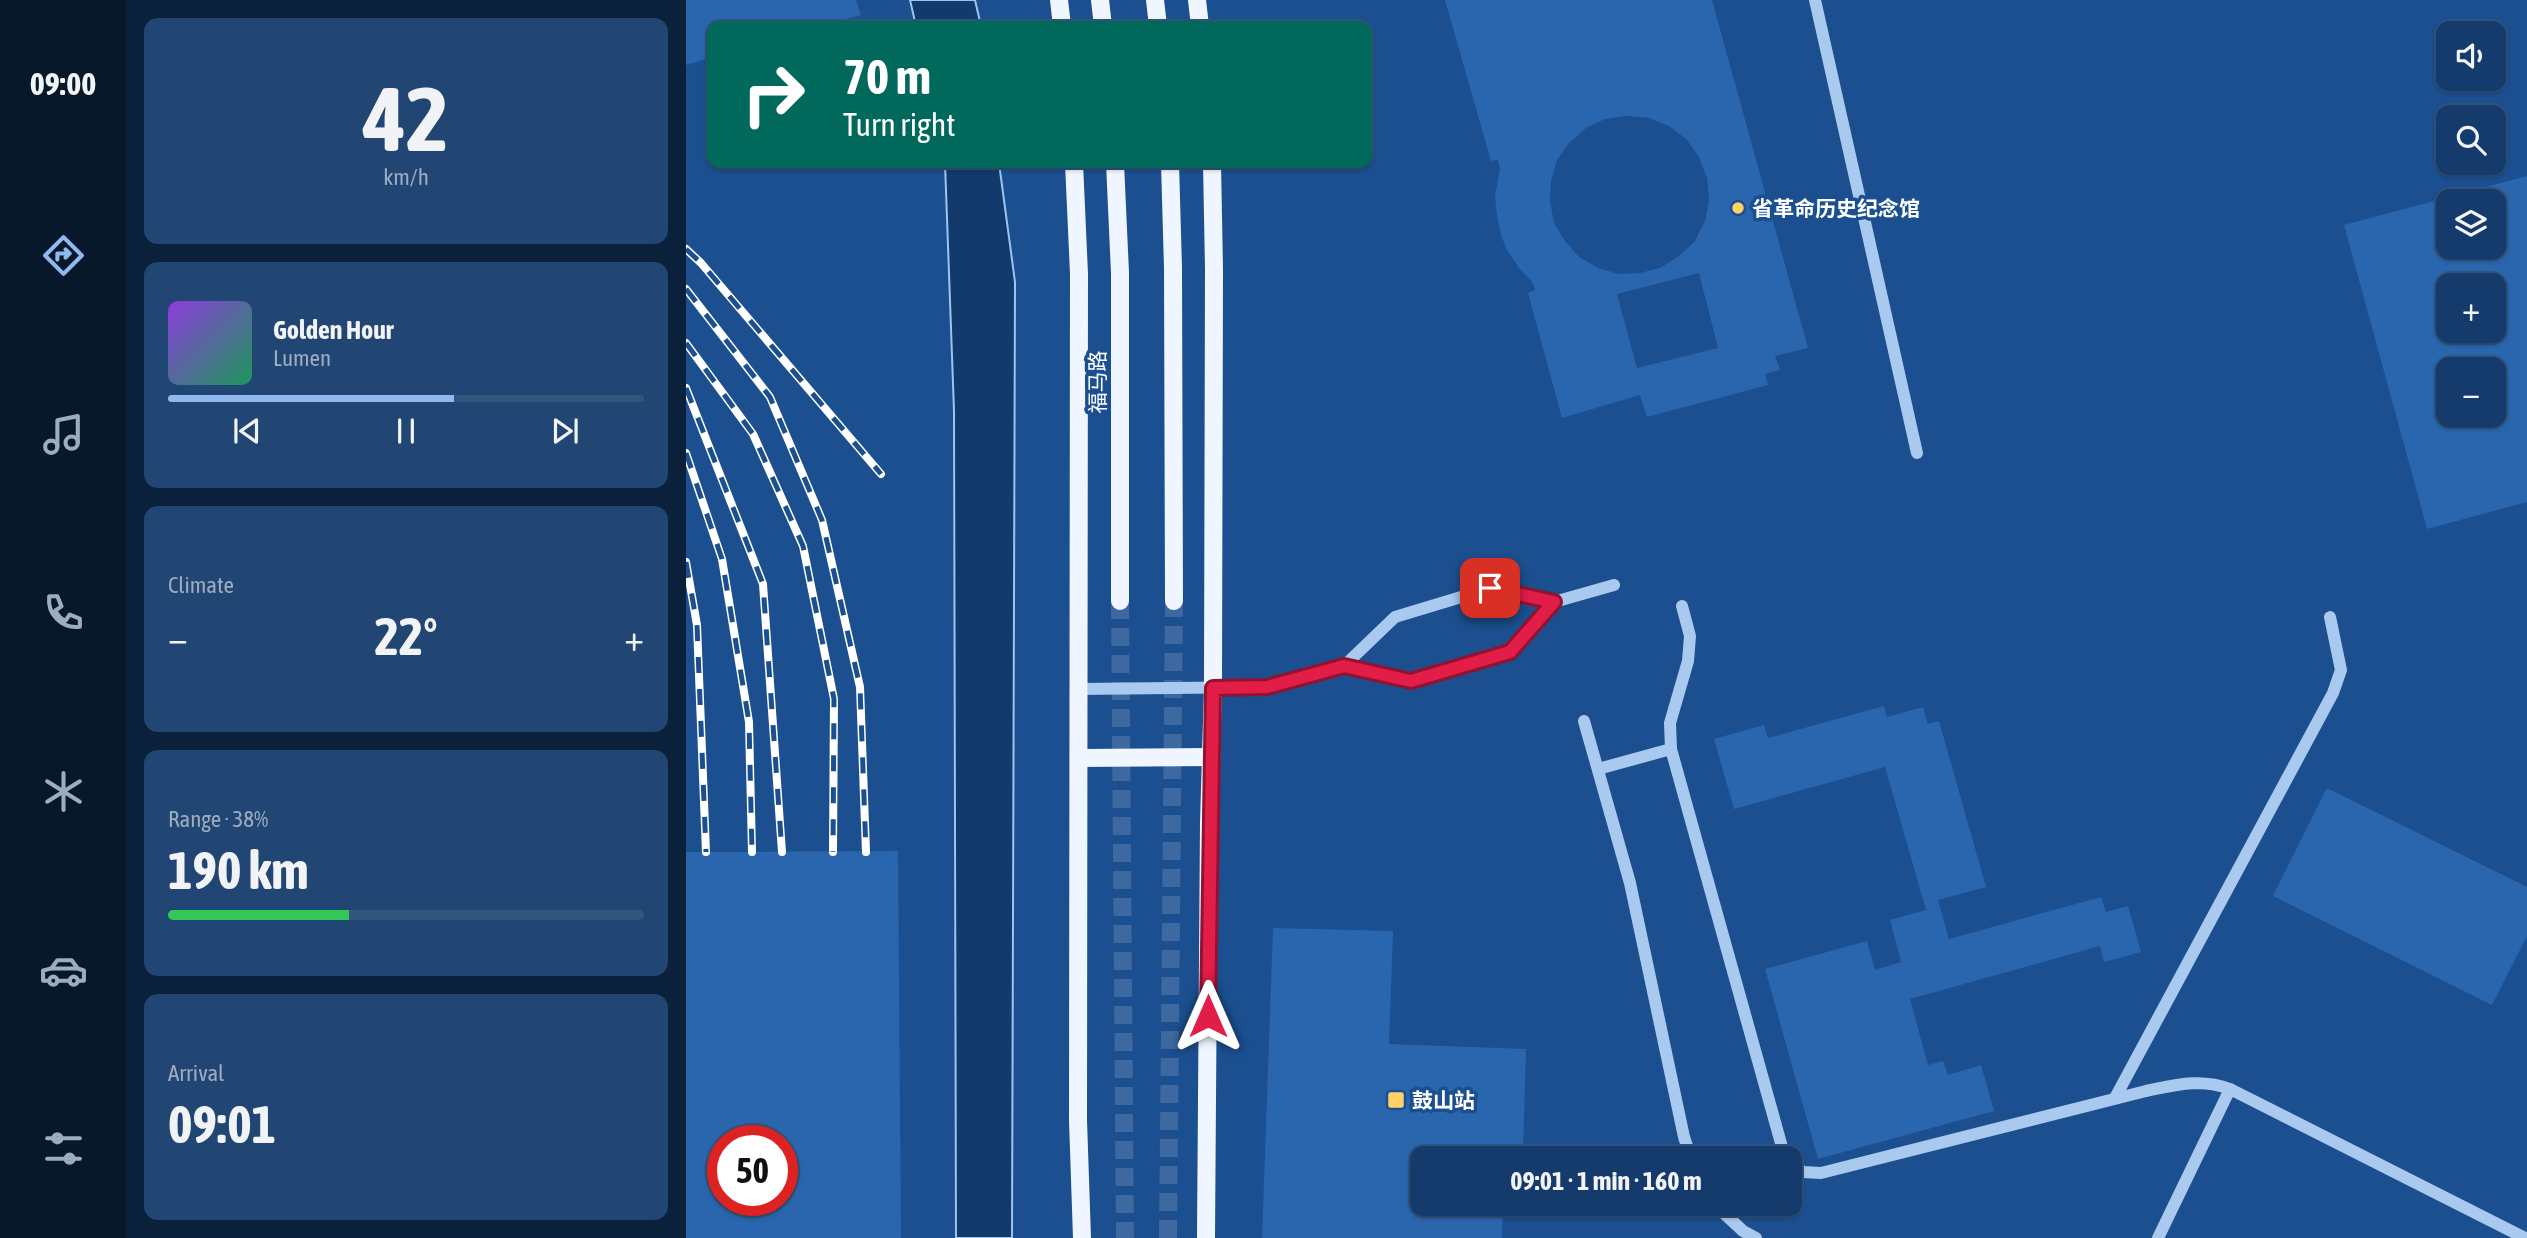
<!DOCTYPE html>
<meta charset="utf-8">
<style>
body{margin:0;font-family:"Asap Condensed","Noto Sans SC",sans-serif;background:#214673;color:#f1f3f6;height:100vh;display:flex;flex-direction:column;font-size:26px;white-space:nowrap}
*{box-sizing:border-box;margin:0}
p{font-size:23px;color:#9dadc1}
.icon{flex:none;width:38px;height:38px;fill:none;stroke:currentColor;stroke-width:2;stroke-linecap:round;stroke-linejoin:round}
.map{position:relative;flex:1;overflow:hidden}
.details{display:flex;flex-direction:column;gap:18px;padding:18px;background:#0b203b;width:560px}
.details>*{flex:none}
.banner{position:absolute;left:21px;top:21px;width:665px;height:147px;border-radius:14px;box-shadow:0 2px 5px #0004,0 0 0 2px #33557e;background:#00695c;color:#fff;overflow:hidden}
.fabs{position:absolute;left:1750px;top:21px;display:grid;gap:14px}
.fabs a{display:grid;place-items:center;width:70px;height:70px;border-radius:14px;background:#143b6b;box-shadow:0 2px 5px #0004,0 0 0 2px #33557e;font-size:35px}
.speed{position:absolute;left:21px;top:1125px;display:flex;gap:14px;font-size:35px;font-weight:700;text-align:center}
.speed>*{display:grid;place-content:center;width:91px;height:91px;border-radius:50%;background:#143b6b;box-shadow:0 2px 5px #0004,0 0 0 2px #33557e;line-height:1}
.speed .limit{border:10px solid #d22;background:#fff;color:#111}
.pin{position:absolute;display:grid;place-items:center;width:60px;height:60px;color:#fff;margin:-30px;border-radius:14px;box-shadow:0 4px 10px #0006}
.me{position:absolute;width:77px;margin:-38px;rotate:0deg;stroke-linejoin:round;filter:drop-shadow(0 0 5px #0008)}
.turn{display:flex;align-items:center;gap:24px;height:147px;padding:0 21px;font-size:32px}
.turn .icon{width:91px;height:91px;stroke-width:2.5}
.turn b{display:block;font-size:49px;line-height:60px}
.big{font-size:52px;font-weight:700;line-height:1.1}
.details .card{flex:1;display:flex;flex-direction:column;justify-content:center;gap:10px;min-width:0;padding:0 24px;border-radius:14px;background:#214673}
.details .dial{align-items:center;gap:0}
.dial b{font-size:91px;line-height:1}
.song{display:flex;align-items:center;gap:21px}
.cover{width:84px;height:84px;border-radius:10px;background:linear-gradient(135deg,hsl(270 70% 55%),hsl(150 70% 35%))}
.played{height:7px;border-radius:4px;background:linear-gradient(90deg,#90b9f0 60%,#33557e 60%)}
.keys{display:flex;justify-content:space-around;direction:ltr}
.heat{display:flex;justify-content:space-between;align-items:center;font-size:38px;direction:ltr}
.charge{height:10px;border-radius:5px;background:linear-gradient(90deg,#34c759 38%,#33557e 0)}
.trip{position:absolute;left:724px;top:1146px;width:392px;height:70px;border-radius:14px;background:#143b6b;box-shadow:0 2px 5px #0004,0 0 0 2px #33557e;font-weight:700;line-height:70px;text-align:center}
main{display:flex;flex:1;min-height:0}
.tab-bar{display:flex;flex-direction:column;width:126px;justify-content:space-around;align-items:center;background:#08182b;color:#9dadc1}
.tab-bar .icon{width:49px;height:49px}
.tab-bar .selected{color:#90b9f0}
.tab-bar b{font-size:32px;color:#f1f3f6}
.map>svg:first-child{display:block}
</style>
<main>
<nav class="tab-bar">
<b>09:00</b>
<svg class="icon selected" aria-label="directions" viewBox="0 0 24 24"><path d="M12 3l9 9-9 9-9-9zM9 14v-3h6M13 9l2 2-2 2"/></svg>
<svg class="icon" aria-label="music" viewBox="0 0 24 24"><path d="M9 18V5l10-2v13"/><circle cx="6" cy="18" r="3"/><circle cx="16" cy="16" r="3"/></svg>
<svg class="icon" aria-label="phone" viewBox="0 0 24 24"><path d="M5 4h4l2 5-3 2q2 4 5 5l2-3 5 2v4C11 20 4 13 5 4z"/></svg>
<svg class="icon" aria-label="climate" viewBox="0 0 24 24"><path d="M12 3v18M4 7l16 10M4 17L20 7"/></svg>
<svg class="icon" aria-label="car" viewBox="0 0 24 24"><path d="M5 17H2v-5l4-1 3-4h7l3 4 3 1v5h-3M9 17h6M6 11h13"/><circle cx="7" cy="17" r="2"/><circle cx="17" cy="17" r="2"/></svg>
<svg class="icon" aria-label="filters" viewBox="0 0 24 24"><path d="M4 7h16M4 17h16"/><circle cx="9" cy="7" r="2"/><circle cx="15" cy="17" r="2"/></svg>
</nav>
<section class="details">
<div class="card dial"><b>42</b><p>km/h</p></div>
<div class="card">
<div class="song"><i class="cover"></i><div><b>Golden Hour</b><p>Lumen</p></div></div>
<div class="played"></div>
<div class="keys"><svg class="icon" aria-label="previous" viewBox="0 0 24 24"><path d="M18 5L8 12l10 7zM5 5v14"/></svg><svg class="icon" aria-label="pause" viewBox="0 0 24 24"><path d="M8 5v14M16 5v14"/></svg><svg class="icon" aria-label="next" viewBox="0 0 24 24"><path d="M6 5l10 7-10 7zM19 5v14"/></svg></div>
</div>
<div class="card"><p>Climate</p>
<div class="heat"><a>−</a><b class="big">22°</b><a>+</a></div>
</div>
<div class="card"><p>Range · 38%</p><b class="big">190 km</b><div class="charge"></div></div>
<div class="card"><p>Arrival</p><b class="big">09:01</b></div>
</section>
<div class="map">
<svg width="1841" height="1238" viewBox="0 0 1841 1238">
<rect width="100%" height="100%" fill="#1b4f8f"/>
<g fill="#123a6d" stroke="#9cc4f0" stroke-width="2">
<path d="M 224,0 L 289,0 L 295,26 L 230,26 Z"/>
<path d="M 259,163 L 313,163 L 329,282 L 326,1238 L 270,1238 L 268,411 Z"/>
</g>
<g fill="#2a66ad" fill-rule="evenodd">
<path d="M 0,0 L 170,0 L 175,15 L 135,26 L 26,26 L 26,57 L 0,65 Z"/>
<path d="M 759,0 L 1026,0 L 1122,348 L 1089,356 L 1094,370 L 1079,374 L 1082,385 L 961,417 L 954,395 L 876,418 L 842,293 L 849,290 L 846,282 L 833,268 L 821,250 L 815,235 L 811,216 L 809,196 L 814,169 L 812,160 L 805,161 ZM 941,116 L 963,118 L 983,126 L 1000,139 L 1013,157 L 1021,178 L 1023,200 L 1019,221 L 1009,241 L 993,256 L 974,268 L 954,273 L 933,274 L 912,268 L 893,257 L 879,241 L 868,223 L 864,201 L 865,181 L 871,160 L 883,143 L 900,128 L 919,119 ZM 1013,273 L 1032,348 L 951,368 L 931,294 Z"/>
<path d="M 1841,176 L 1841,502 L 1741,529 L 1658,225 ZM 1762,201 L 1808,201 L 1808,247 L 1762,247 ZM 1762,285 L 1808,285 L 1808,331 L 1762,331 ZM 1762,369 L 1808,369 L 1808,415 L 1762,415 Z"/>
<path d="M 1198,706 L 1201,717 L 1237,707 L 1242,724 L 1253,721 L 1300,887 L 1252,900 L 1263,939 L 1415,897 L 1420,912 L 1442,906 L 1455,952 L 1418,962 L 1414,946 L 1224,999 L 1242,1065 L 1257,1061 L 1262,1075 L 1295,1065 L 1308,1111 L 1132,1159 L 1079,969 L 1181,941 L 1189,970 L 1215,962 L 1204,920 L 1240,910 L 1199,767 L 1048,809 L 1028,739 L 1078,725 L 1082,738 Z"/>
<path d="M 1641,788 L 1841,887 L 1841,936 L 1806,1005 L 1587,896 Z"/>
<path d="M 212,851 L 215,1238 L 0,1238 L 0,852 ZM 37,1141 L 96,1141 L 96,1200 L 37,1200 Z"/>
<path d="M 587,928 L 707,931 L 703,1044 L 840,1049 L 837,1152 L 819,1151 L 819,1158 L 737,1158 L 737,1204 L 817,1204 L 816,1238 L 576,1238 Z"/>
</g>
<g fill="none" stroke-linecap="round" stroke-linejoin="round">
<g stroke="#3d69a0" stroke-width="18" stroke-dasharray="18 9" stroke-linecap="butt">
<path d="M 434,601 L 439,1238"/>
<path d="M 482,1238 L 488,601"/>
</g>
<g stroke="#a9c9ee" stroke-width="12">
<path d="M 1129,0 L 1231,453"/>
<path d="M 996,606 L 1004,636 L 1002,661 L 984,723 L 985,749 L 1096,1147 L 1102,1158"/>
<path d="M 658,666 L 709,617 L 805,588 L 868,602 L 928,585"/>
<path d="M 393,689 L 581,687 L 658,666 L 725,681 L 824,651 L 868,602"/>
<path d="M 898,721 L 944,883 L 998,1137 L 1005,1158"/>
<path d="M 912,769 L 985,749"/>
<path d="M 1429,1098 L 1647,693 L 1655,670 L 1644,617"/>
<path d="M 1104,1162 L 1117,1172 L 1135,1173 L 1460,1091 C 1490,1085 1515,1078 1544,1089"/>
<path d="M 1028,1204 L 1057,1231 L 1070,1238"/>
<path d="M 1472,1238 L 1544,1089 L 1839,1238"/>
</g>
<g stroke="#f0f6ff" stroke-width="18">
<path d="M 373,0 L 376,26"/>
<path d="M 414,0 L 417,26"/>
<path d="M 469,0 L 472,26"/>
<path d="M 511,0 L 514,26"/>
<path d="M 388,163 L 393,274 L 392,1120 L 396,1238"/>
<path d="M 429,163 L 434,273 L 434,601"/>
<path d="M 484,163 L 487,268 L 488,601"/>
<path d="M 394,758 L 526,757"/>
<path d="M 520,1238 L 523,823 L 527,688 L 528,269 L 526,163"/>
</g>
<g stroke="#fff" stroke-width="8">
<g id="rail">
<path d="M 0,249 L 15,263 L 195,474"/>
<path d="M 0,289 L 84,397 L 136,520 L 174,687 L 180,852"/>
<path d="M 0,343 L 67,434 L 117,546 L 148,699 L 147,852"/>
<path d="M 0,388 L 77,584 L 96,852"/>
<path d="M 0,453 L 36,559 L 63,722 L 66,852"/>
<path d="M 0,562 L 11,625 L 20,852"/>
</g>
</g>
<use href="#rail" stroke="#1b4f8f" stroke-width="5" stroke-dasharray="16" stroke-linecap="butt"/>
</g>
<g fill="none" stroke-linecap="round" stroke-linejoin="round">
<g stroke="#92132f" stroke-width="18">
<path id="route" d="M 522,1016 L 527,688 L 581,687 L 658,666 L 725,681 L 824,652 L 868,602 L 804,588"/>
</g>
<use href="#route" stroke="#e11d48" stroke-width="12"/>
</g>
<g fill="#ffd166" stroke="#1b4f8f" stroke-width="2.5">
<circle cx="1052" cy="208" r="7"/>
<rect x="701" y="1091" width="18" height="18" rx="3.5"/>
</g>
<g text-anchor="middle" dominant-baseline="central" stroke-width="7" stroke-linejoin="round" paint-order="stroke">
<g font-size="21" font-weight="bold" fill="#fff" stroke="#1b4f8f" text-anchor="start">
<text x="1066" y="208">省革命历史纪念馆</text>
<text x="726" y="1100">鼓山站</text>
</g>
<g font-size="21" fill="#fff" stroke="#1b4f8f">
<text transform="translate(411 382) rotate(-90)">福马路</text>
</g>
</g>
</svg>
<div class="fabs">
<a><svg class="icon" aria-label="sound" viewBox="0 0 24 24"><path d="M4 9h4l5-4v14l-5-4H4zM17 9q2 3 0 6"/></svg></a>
<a><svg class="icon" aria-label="search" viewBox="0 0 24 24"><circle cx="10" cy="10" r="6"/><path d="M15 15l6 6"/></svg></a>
<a><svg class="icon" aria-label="layers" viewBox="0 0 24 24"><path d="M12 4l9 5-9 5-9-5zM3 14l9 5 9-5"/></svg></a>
<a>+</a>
<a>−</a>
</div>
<div class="speed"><div class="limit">50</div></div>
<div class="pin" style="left:804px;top:588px;background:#d93025"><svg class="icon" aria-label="arrive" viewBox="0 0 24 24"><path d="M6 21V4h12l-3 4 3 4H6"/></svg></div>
<svg class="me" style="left:522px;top:1016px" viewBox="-20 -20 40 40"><path d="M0-17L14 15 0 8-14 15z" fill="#e11d48" stroke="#fff" stroke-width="4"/></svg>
<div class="trip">09:01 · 1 min · 160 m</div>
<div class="banner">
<div class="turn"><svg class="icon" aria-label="right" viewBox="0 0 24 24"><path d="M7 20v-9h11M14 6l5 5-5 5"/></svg><div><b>70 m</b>Turn right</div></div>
</div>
</div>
</main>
